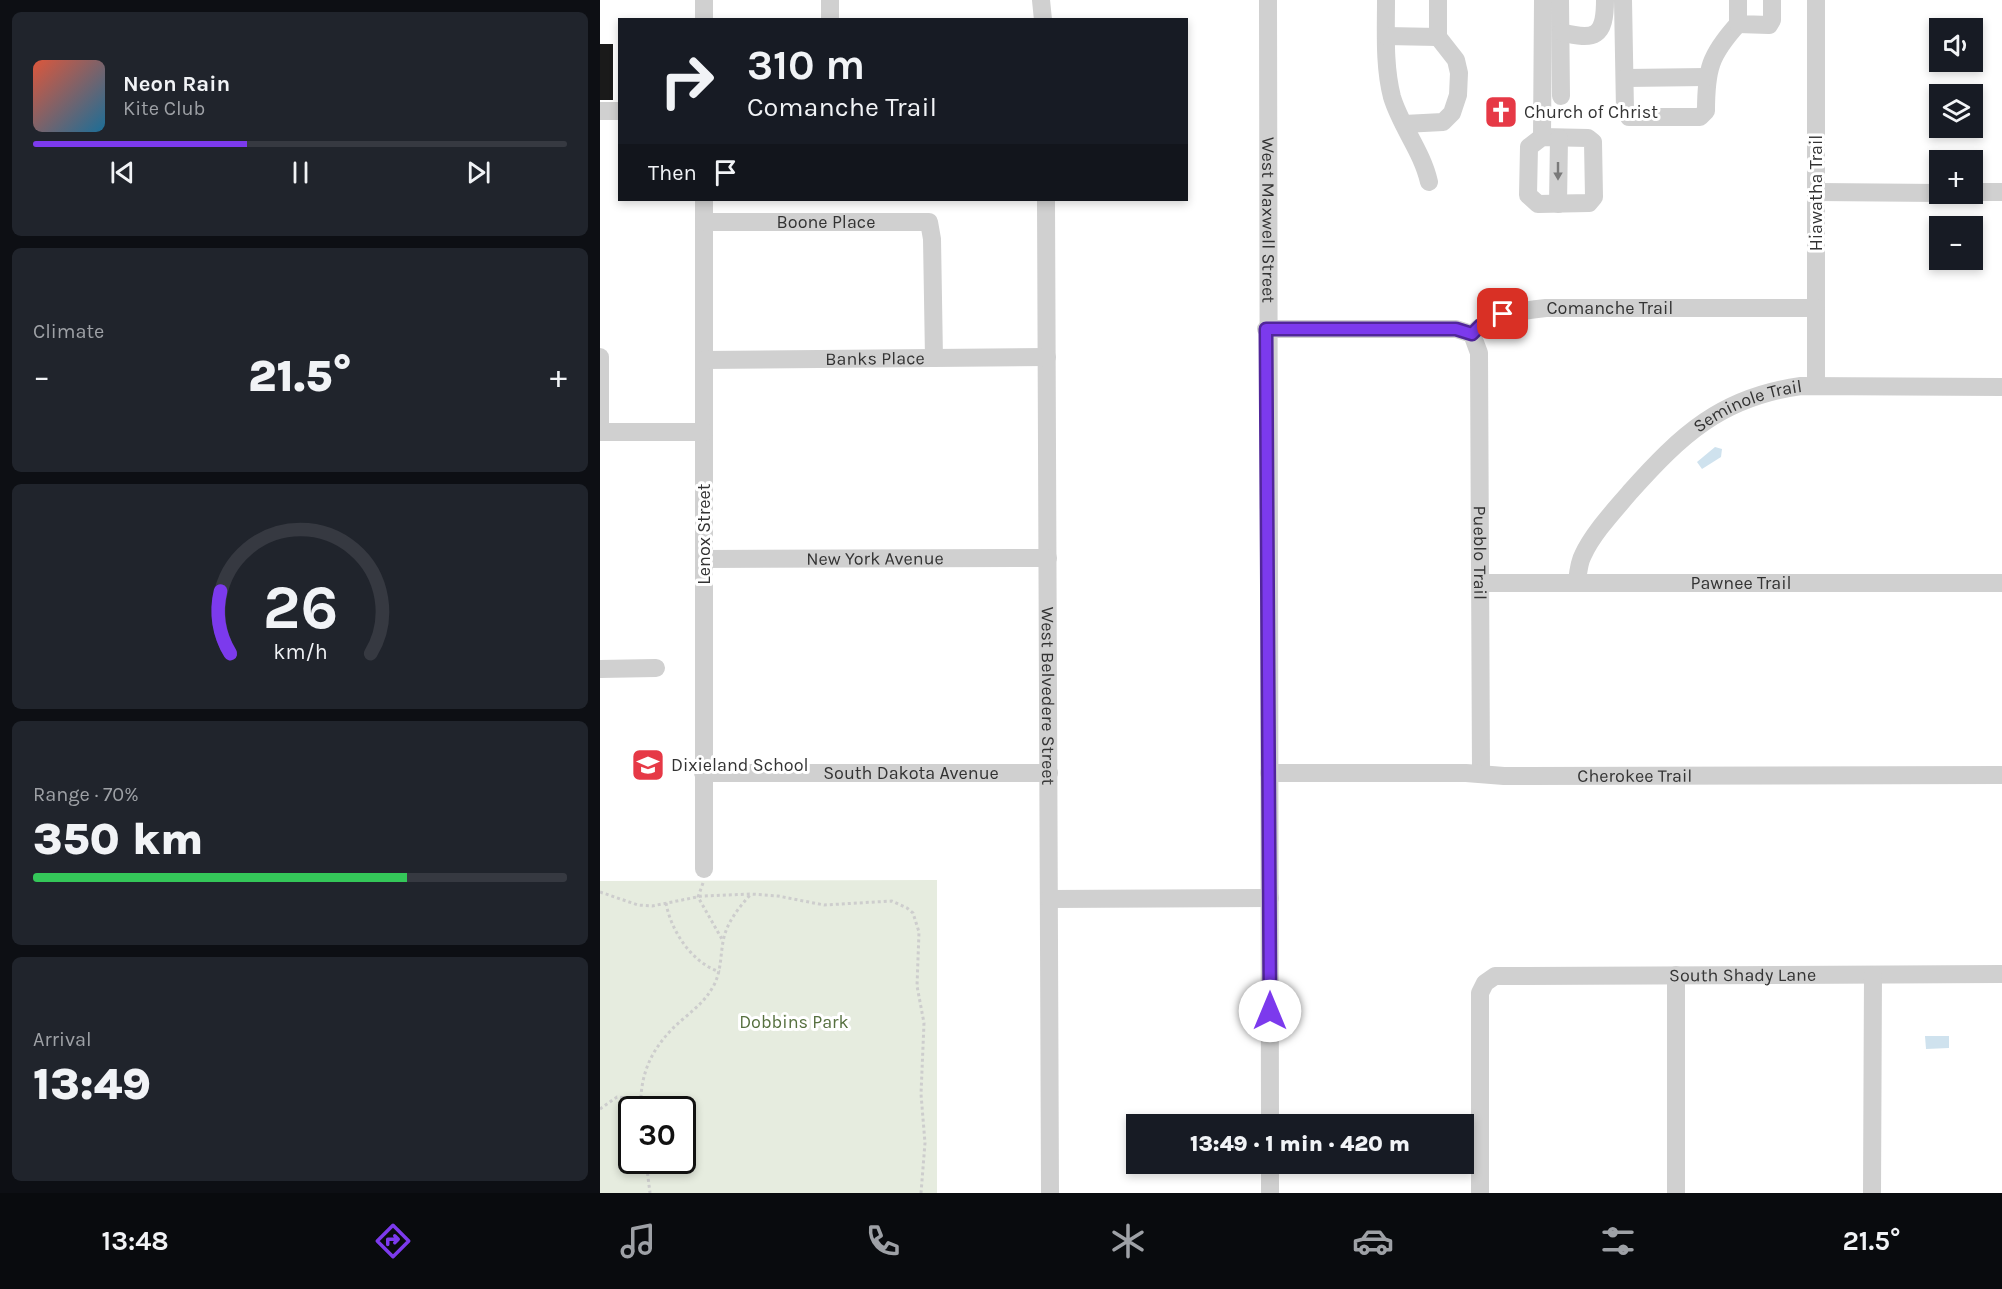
<!DOCTYPE html>
<meta charset="utf-8">
<style>
body{margin:0;font-family:Karla,sans-serif;background:#20242c;color:#f1f3f6;height:100vh;display:flex;flex-direction:column;font-size:22px;white-space:nowrap}
*{box-sizing:border-box;margin:0}
p{font-size:20px;color:#9ea1a6}
.icon{flex:none;width:33px;height:33px;fill:none;stroke:currentColor;stroke-width:2;stroke-linecap:round;stroke-linejoin:round}
.map{position:relative;flex:1;overflow:hidden}
.details{display:flex;flex-direction:column;gap:12px;padding:12px;background:#0d0f14;width:600px}
.details>*{flex:none}
.top-card{position:absolute;left:18px;top:18px;width:570px;height:183px;border-radius:0px;box-shadow:0 3px 9px #0003;background:#171b24;color:#f1f3f6;overflow:hidden}
.buttons{position:absolute;left:1329px;top:18px;display:grid;gap:12px}
.buttons a{display:grid;place-items:center;width:54px;height:54px;border-radius:0px;background:#171b24;box-shadow:0 3px 9px #0003;font-size:30px}
.speed{position:absolute;left:18px;top:1096px;display:flex;gap:12px;font-size:30px;font-weight:700;text-align:center}
.speed>*{display:grid;place-content:center;width:78px;height:78px;border-radius:50%;background:#171b24;box-shadow:0 3px 9px #0003;line-height:1}
.speed .limit{border:3px solid #111;border-radius:9px;background:#fff;color:#111}
.pin{position:absolute;display:grid;place-items:center;width:51px;height:51px;color:#fff;margin:-26px;border-radius:12px;box-shadow:0 3px 9px #0006}
.me{position:absolute;width:66px;margin:-33px;rotate:0deg;stroke-linejoin:round;filter:drop-shadow(0 0 4px #0008)}
.turn{display:flex;align-items:center;gap:21px;height:126px;padding:0 30px;font-size:27px}
.turn .icon{width:78px;height:78px;stroke-width:2.5}
.turn b{display:block;font-size:42px;line-height:51px}
.then{display:flex;align-items:center;height:57px;padding:0 30px;background:#0003;gap:12px;font-size:22px}
.big{font-size:45px;font-weight:800;line-height:1.1}
.details .card{flex:1;display:flex;flex-direction:column;justify-content:center;gap:9px;min-width:0;padding:0 21px;border-radius:9px;background:#20242c}
.details .dial{align-items:center;gap:0}
.dial svg{height:156px;overflow:visible;fill:none;stroke:#363941;stroke-width:7;stroke-linecap:round;text-anchor:middle}
.dial text{fill:#f1f3f6;stroke:none}
.song{display:flex;align-items:center;gap:18px}
.cover{width:72px;height:72px;border-radius:9px;background:linear-gradient(135deg,hsl(10 70% 55%),hsl(200 70% 35%))}
.played{height:6px;border-radius:3px;background:linear-gradient(90deg,#7c3aed 40%,#363941 40%)}
.keys{display:flex;justify-content:space-around;direction:ltr}
.heat{display:flex;justify-content:space-between;align-items:center;font-size:33px;direction:ltr}
.charge{height:9px;border-radius:4px;background:linear-gradient(90deg,#34c759 70%,#363941 0)}
.trip{position:absolute;left:526px;top:1114px;width:348px;height:60px;border-radius:0px;background:#171b24;box-shadow:0 3px 9px #0003;font-weight:800;line-height:60px;text-align:center}
.dock{display:flex;height:96px;justify-content:space-around;align-items:center;background:#090b0e;color:#9ea1a6}
.dock .icon{width:42px;height:42px}
.dock .active{color:#7c3aed}
.dock b{font-size:27px;color:#f1f3f6}
main{display:flex;flex:1;min-height:0}
.map>svg:first-child{display:block}
</style>
<main>
<section class="details">
<div class="card">
<div class="song"><i class="cover"></i><div><b>Neon Rain</b><p>Kite Club</p></div></div>
<div class="played"></div>
<div class="keys"><svg class="icon" aria-label="previous" viewBox="0 0 24 24"><path d="M18 5L8 12l10 7zM5 5v14"/></svg><svg class="icon" aria-label="pause" viewBox="0 0 24 24"><path d="M8 5v14M16 5v14"/></svg><svg class="icon" aria-label="next" viewBox="0 0 24 24"><path d="M6 5l10 7-10 7zM19 5v14"/></svg></div>
</div>
<div class="card"><p>Climate</p>
<div class="heat"><a>−</a><b class="big">21.5°</b><a>+</a></div>
</div>
<div class="card dial"><svg viewBox="0 0 100 80">
<path d="M14 69A42 42 0 1 1 86 69"/>
<path d="M14 69A42 42 0 0 1 9 37" stroke="#7c3aed"/>
<text x="50" y="56" font-size="32" font-weight="700">26</text>
<text x="50" y="72" font-size="11">km/h</text>
</svg></div>
<div class="card"><p>Range · 70%</p><b class="big">350 km</b><div class="charge"></div></div>
<div class="card"><p>Arrival</p><b class="big">13:49</b></div>
</section>
<div class="map">
<svg width="1402" height="1193" viewBox="0 0 1402 1193">
<rect width="100%" height="100%" fill="#fff"/>
<path fill="#e6ecdf" fill-rule="evenodd" d="M 337,880 L 337,1193 L 0,1193 L 0,881 ZM 32,1110 L 82,1110 L 82,1161 L 32,1161 Z"/>
<g fill="#cfe2ee">
<path d="M 1115,447 L 1122,449 L 1121,457 L 1102,469 L 1097,462 Z"/>
<path d="M 1325,1036 L 1349,1036 L 1349,1048 L 1326,1049 Z"/>
</g>
<rect fill="#1a1a1a" x="0" y="44" width="13" height="56"/>
<g fill="none" stroke-linecap="round" stroke-linejoin="round">
<g stroke="#cdcdcd" stroke-width="3" stroke-dasharray="3 3" stroke-linecap="butt">
<path d="M 103,883 L 98,897 L 123,941"/>
<path d="M 0,892 L 38,905 L 52,906 L 102,896 L 151,894 L 178,896 L 224,905 L 292,901 L 307,908 L 313,913 L 319,932 L 317,986 L 324,1023 L 321,1094 L 325,1143 L 321,1193"/>
<path d="M 66,903 C 71,931 92,963 120,972"/>
<path d="M 0,1109 L 17,1097 L 40,1099"/>
<path d="M 41,1110 C 39,1071 54,1044 83,1019 C 96,1008 106,1000 114,985 C 122,969 120,954 124,937 C 128,921 140,906 151,894"/>
<path d="M 46,1161 L 50,1193"/>
</g>
<g stroke="#d0d0d0" stroke-width="18">
<path d="M 104,0 L 104,20"/>
<path d="M 230,0 L 230,20"/>
<path d="M 441,0 L 443,20"/>
<path id="s1" d="M 668,0 L 670,1125"/>
<path d="M 786,0 C 786,32 784,66 792,97 C 801,127 822,151 829,182"/>
<path d="M 960,0 L 961,96"/>
<path d="M 1023,0 L 1025,110 L 1029,117 L 1100,117 L 1106,111 C 1106,69 1110,55 1138,24"/>
<path d="M 1138,0 L 1138,24 L 1169,25 L 1172,20 L 1172,0"/>
<path d="M 1216,0 L 1216,386"/>
<path d="M 961,32 C 995,41 1005,37 1005,0"/>
<path d="M 786,36 L 838,37"/>
<path d="M 1026,78 L 1106,77"/>
<path d="M 0,111 L 20,111"/>
<path d="M 804,124 L 843,122 L 852,113 L 858,95 L 859,73 L 856,60 L 838,37 L 838,0"/>
<path d="M 942,137 L 988,138 L 993,142 L 994,197 L 989,203 L 938,204 L 928,195 L 929,147 Z"/>
<path d="M 942,137 L 943,0"/>
<path d="M 1217,192 L 1340,193"/>
<path d="M 1372,192 L 1402,192"/>
<path d="M 104,200 L 104,869"/>
<path id="s2" d="M 446,200 L 450,1193"/>
<path d="M 958,204 L 959,138"/>
<path id="s3" d="M 104,222 L 329,222 L 332,239 L 334,358"/>
<path d="M 666,329 L 856,329 L 872,334"/>
<path id="s4" d="M 872,334 L 879,353 L 881,773"/>
<path id="s5" d="M 872,334 C 893,314 918,311 946,308 L 1216,308"/>
<path d="M 0,357 L 0,423"/>
<path id="s6" d="M 104,360 L 447,357"/>
<path d="M 0,432 L 104,432"/>
<path id="s7" d="M 104,559 L 448,558"/>
<path id="s8" d="M 977,582 C 978,573 979,562 983,555 C 993,533 1014,511 1030,492 C 1081,435 1121,397 1201,386 L 1402,387"/>
<path id="s9" d="M 880,583 L 1402,583"/>
<path d="M 0,669 L 56,668"/>
<path id="s10" d="M 103,773 L 449,773"/>
<path id="s11" d="M 669,773 L 866,773 L 904,776 L 1402,775"/>
<path d="M 449,899 L 670,898"/>
<path d="M 1076,975 L 1076,1193"/>
<path d="M 670,1164 L 670,1193"/>
<path id="s12" d="M 880,1193 L 880,993 L 885,983 L 895,976 L 1402,974"/>
<path d="M 1272,1193 L 1273,975"/>
</g>
</g>
<defs><path id="oneway-solid" d="M-6-.8H1V-3.2L6.5 0L1 3.2V.8H-6Z" transform="scale(1.5)"/></defs>
<use fill="#7a7a7a" href="#oneway-solid" transform="translate(958 171) rotate(90)"/>
<g fill="none" stroke-linecap="round" stroke-linejoin="round">
<g stroke="#51269a" stroke-width="15">
<path id="route" d="M 670,1011 L 666,329 L 856,329 L 872,334 L 880,326 L 903,314"/>
</g>
<use href="#route" stroke="#7c3aed" stroke-width="10"/>
</g>
<defs>
<g id="church-square" transform="scale(1.725)"><rect x="-9" y="-9" width="18" height="18" rx="4" fill="#e63946" stroke="#fff"/><path d="M-1.2-6h2.4v3.5h3.3v2.4h-3.3V6h-2.4V-.1h-3.3v-2.4h3.3Z" fill="#fff"/></g>
<g id="school-square" transform="scale(1.725)"><rect x="-9" y="-9" width="18" height="18" rx="4" fill="#e63946" stroke="#fff"/><path d="M0-5L7-2L0 1L-7-2ZM-4 1L0 2.5L4 1V4Q0 6-4 4Z" fill="#fff"/></g>
</defs>
<g fill-rule="evenodd">
<use href="#church-square" x="901" y="112"/>
<use href="#school-square" x="48" y="765"/>
</g>
<g text-anchor="middle" dominant-baseline="central" stroke-width="6" stroke-linejoin="round" paint-order="stroke">
<g font-size="18" fill="#333" stroke="#fff" text-anchor="start">
<text x="924" y="112">Church of Christ</text>
<text x="71" y="765">Dixieland School</text>
</g>
<g font-size="18" fill="#333" stroke="#fff">
<text transform="translate(1216 193) rotate(-90)">Hiawatha Trail</text>
<text stroke="none"><textPath href="#s1" startOffset="220">West Maxwell Street</textPath></text>
<text stroke="none"><textPath href="#s3" startOffset="122">Boone Place</textPath></text>
<text stroke="none"><textPath href="#s5" startOffset="144">Comanche Trail</textPath></text>
<text stroke="none"><textPath href="#s6" startOffset="171">Banks Place</textPath></text>
<text stroke="none"><textPath href="#s8" startOffset="256">Seminole Trail</textPath></text>
<text transform="translate(104 534) rotate(-90)">Lenox Street</text>
<text stroke="none"><textPath href="#s4" startOffset="220">Pueblo Trail</textPath></text>
<text stroke="none"><textPath href="#s7" startOffset="171">New York Avenue</textPath></text>
<text stroke="none"><textPath href="#s9" startOffset="261">Pawnee Trail</textPath></text>
<text stroke="none"><textPath href="#s2" startOffset="496">West Belvedere Street</textPath></text>
<text stroke="none"><textPath href="#s10" startOffset="208">South Dakota Avenue</textPath></text>
<text stroke="none"><textPath href="#s11" startOffset="366">Cherokee Trail</textPath></text>
<text stroke="none"><textPath href="#s12" startOffset="471">South Shady Lane</textPath></text>
</g>
<g font-size="18" fill="#56703f" stroke="#fff">
<text x="194" y="1022">Dobbins Park</text>
</g>
</g>
</svg>
<div class="buttons">
<a><svg class="icon" aria-label="sound" viewBox="0 0 24 24"><path d="M4 9h4l5-4v14l-5-4H4zM17 9q2 3 0 6"/></svg></a>
<a><svg class="icon" aria-label="layers" viewBox="0 0 24 24"><path d="M12 4l9 5-9 5-9-5zM3 14l9 5 9-5"/></svg></a>
<a>+</a>
<a>−</a>
</div>
<div class="speed"><div class="limit">30</div></div>
<div class="pin" style="left:903px;top:314px;background:#d93025"><svg class="icon" aria-label="arrive" viewBox="0 0 24 24"><path d="M6 21V4h12l-3 4 3 4H6"/></svg></div>
<svg class="me" style="left:670px;top:1011px" viewBox="-20 -20 40 40"><circle r="19" fill="#fff"/><path d="M0-13L10 11 0 6-10 11z" fill="#7c3aed"/></svg>
<div class="trip">13:49 · 1 min · 420 m</div>
<div class="top-card">
<div class="turn"><svg class="icon" aria-label="right" viewBox="0 0 24 24"><path d="M7 20v-9h11M14 6l5 5-5 5"/></svg><div><b>310 m</b>Comanche Trail</div></div>
<div class="then">Then<svg class="icon" aria-label="arrive" viewBox="0 0 24 24"><path d="M6 21V4h12l-3 4 3 4H6"/></svg></div>
</div>
</div>
</main>
<nav class="dock">
<b>13:48</b>
<svg class="icon active" aria-label="directions" viewBox="0 0 24 24"><path d="M12 3l9 9-9 9-9-9zM9 14v-3h6M13 9l2 2-2 2"/></svg>
<svg class="icon" aria-label="music" viewBox="0 0 24 24"><path d="M9 18V5l10-2v13"/><circle cx="6" cy="18" r="3"/><circle cx="16" cy="16" r="3"/></svg>
<svg class="icon" aria-label="phone" viewBox="0 0 24 24"><path d="M5 4h4l2 5-3 2q2 4 5 5l2-3 5 2v4C11 20 4 13 5 4z"/></svg>
<svg class="icon" aria-label="climate" viewBox="0 0 24 24"><path d="M12 3v18M4 7l16 10M4 17L20 7"/></svg>
<svg class="icon" aria-label="car" viewBox="0 0 24 24"><path d="M5 17H2v-5l4-1 3-4h7l3 4 3 1v5h-3M9 17h6M6 11h13"/><circle cx="7" cy="17" r="2"/><circle cx="17" cy="17" r="2"/></svg>
<svg class="icon" aria-label="filters" viewBox="0 0 24 24"><path d="M4 7h16M4 17h16"/><circle cx="9" cy="7" r="2"/><circle cx="15" cy="17" r="2"/></svg>
<b>21.5°</b>
</nav>
